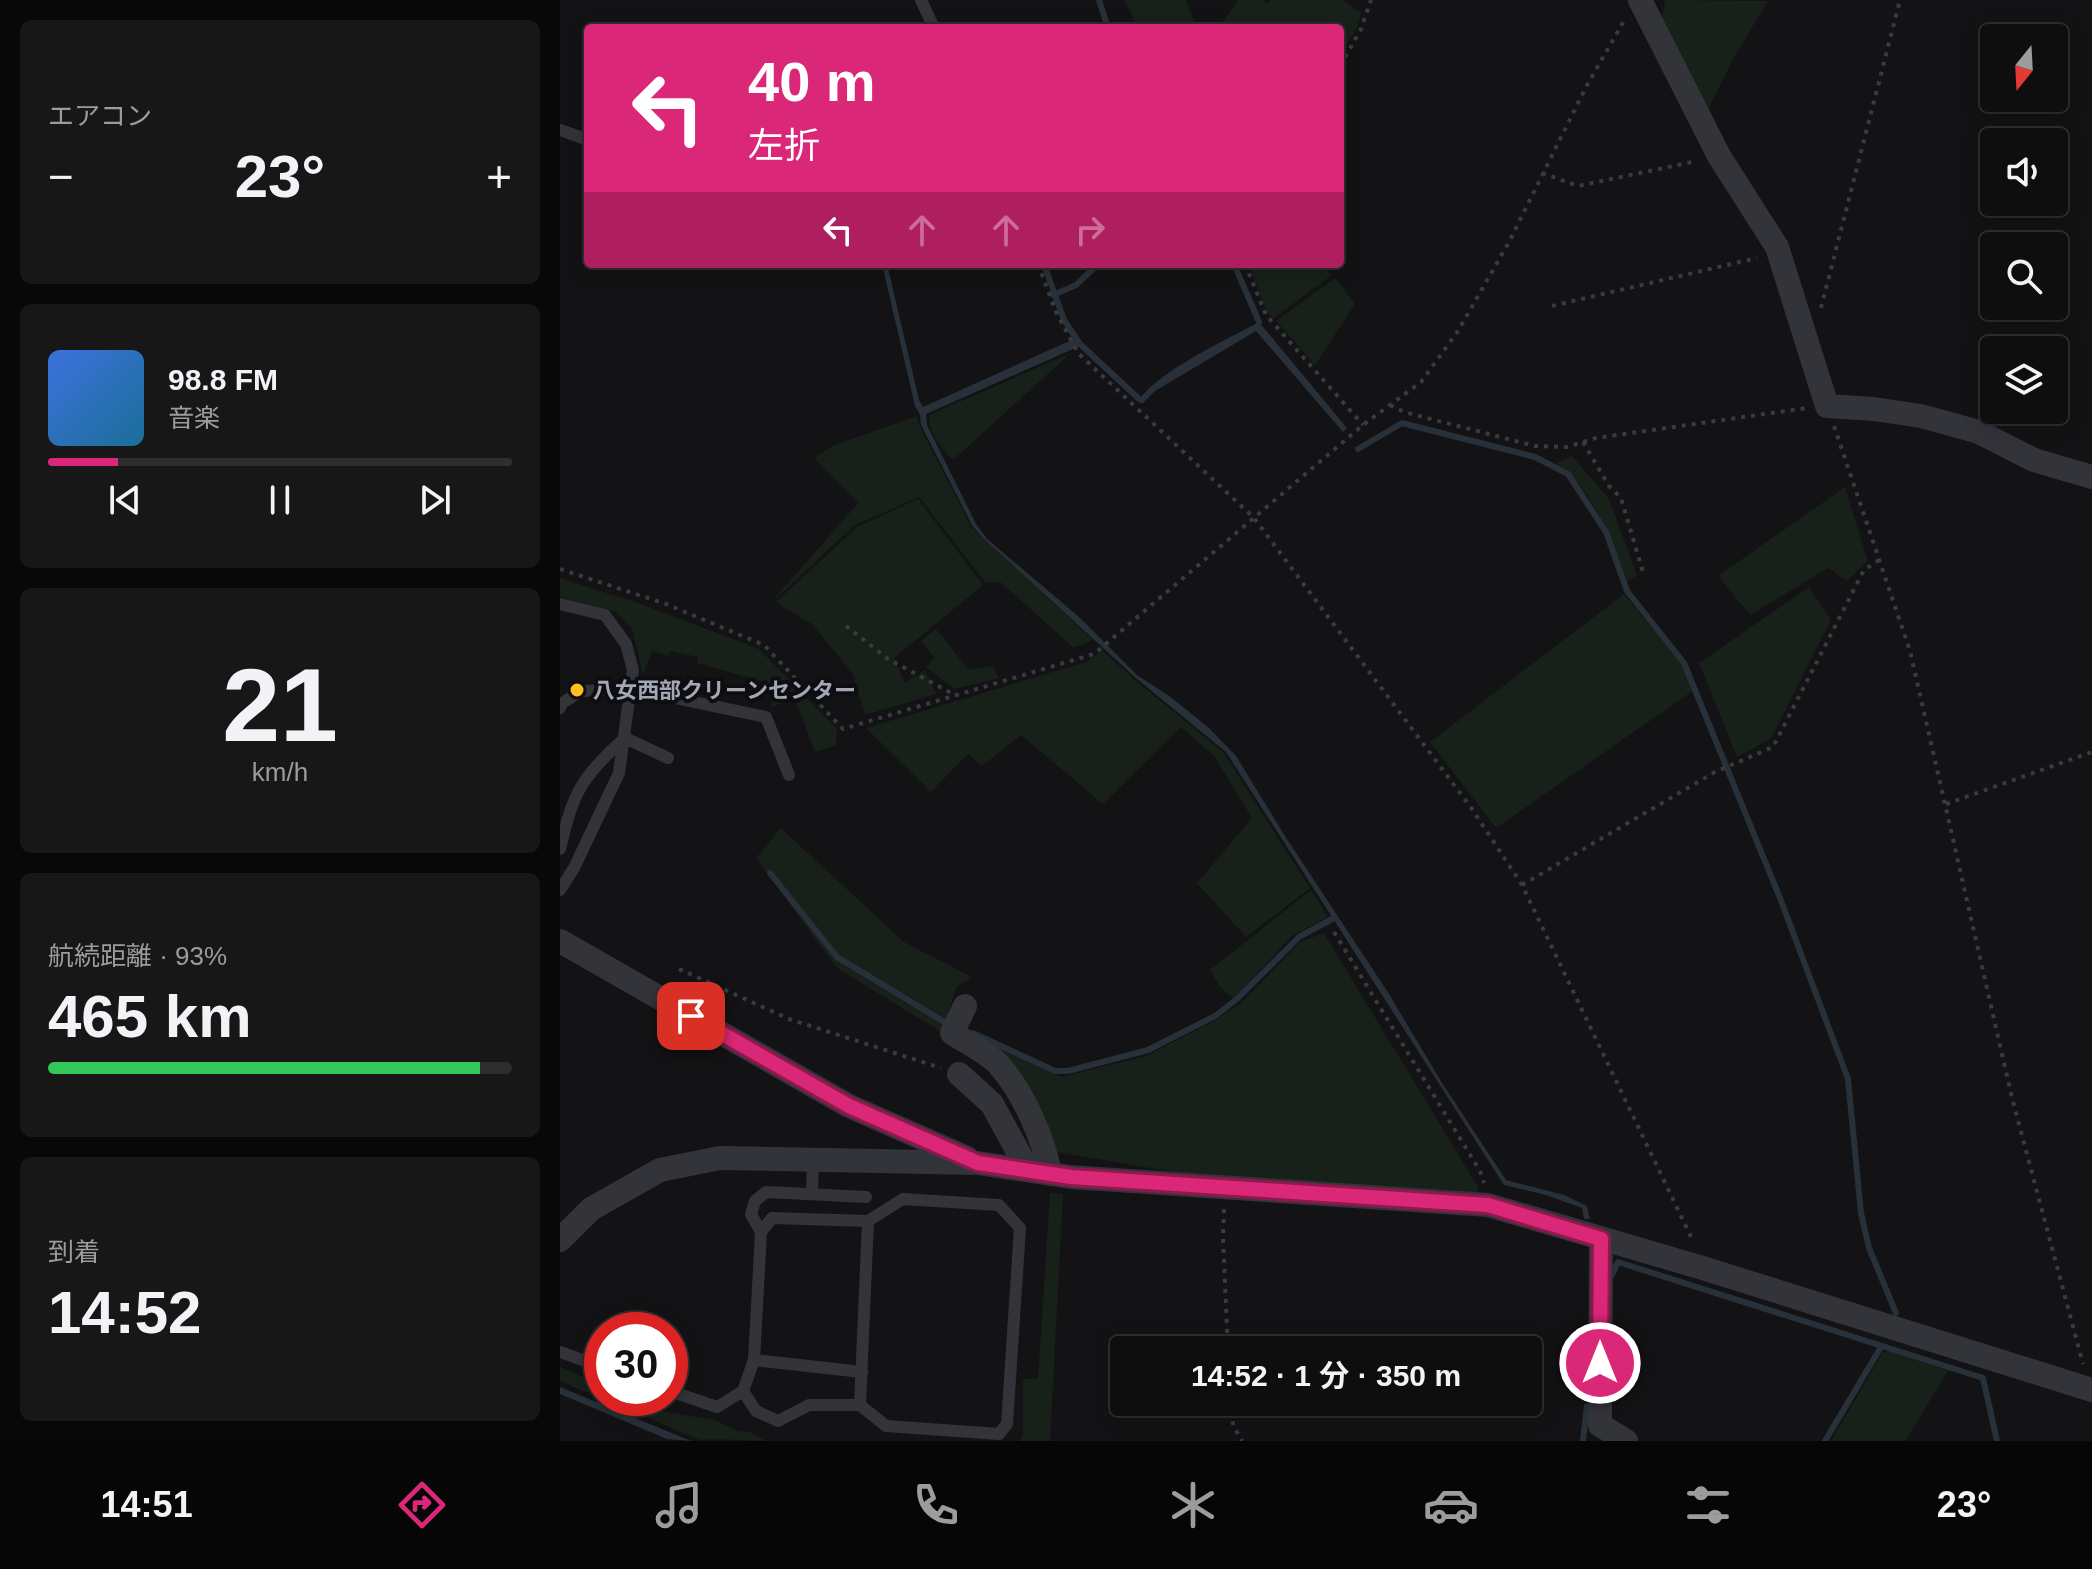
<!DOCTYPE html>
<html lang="ja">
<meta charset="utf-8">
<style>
body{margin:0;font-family:Helvetica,"Noto Sans JP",sans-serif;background:#171718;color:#f1f3f6;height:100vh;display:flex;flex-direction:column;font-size:30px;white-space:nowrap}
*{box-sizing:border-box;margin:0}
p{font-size:26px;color:#9b9c9e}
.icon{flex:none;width:44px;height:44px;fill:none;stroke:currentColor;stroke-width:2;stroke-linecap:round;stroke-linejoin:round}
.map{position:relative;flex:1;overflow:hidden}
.drawer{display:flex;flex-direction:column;gap:20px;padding:20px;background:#080808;width:560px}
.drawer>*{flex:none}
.guide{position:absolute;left:24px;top:24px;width:760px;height:244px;border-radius:8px;box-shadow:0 4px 20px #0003,0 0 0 2px #2e2e2f;background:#db2777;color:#fff;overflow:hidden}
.needle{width:52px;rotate:198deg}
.tools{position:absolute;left:1420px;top:24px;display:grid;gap:16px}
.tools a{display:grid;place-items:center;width:88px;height:88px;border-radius:8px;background:#0e0e0f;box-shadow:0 4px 20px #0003,0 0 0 2px #2e2e2f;font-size:40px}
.speed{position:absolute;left:24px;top:1312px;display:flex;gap:16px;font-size:40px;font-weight:700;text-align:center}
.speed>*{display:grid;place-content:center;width:104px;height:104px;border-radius:50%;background:#0e0e0f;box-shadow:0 4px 20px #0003,0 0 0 2px #2e2e2f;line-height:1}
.speed .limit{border:12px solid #d22;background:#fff;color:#111}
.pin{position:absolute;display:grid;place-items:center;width:68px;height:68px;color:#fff;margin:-34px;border-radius:16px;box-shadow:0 4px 12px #0006}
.me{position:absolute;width:88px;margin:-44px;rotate:0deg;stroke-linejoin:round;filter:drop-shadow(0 0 6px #0008)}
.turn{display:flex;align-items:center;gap:28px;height:168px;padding:0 32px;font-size:36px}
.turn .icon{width:104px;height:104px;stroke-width:2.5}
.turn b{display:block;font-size:56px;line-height:68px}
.lanes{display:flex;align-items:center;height:76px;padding:0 32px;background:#0003;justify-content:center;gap:40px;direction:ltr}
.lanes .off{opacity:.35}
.big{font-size:60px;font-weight:700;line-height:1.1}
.drawer .tile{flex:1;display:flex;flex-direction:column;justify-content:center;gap:12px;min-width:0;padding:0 28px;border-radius:12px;background:#171718}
.drawer .dial{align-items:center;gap:0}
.dial b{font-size:104px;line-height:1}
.song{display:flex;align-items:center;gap:24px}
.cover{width:96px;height:96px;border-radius:12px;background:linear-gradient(135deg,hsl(220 70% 55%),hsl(200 70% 35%))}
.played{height:8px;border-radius:4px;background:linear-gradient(90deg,#db2777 15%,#2e2e2f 15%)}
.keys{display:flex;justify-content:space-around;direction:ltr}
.heat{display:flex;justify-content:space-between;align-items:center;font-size:44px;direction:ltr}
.charge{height:12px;border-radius:6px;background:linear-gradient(90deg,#34c759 93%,#2e2e2f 0)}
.trip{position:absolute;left:550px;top:1336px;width:432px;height:80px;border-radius:8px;background:#0e0e0f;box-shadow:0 4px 20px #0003,0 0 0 2px #2e2e2f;font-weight:700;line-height:80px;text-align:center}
.tabs{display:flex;height:128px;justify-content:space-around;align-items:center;background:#060606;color:#9b9c9e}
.tabs .icon{width:56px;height:56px}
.tabs .current{color:#db2777}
.tabs b{font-size:36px;color:#f1f3f6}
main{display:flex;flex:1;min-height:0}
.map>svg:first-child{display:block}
</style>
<main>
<section class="drawer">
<div class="tile"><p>エアコン</p>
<div class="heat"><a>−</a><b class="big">23°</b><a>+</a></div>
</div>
<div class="tile">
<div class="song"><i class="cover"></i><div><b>98.8 FM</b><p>音楽</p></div></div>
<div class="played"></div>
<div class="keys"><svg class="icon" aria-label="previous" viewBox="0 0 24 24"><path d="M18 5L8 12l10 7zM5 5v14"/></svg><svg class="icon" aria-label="pause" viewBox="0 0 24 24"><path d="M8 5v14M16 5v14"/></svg><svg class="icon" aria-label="next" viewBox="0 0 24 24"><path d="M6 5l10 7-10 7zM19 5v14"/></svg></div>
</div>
<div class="tile dial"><b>21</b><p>km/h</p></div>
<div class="tile"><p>航続距離 · 93%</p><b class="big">465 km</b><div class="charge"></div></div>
<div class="tile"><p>到着</p><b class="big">14:52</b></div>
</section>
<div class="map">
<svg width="1532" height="1441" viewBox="0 0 1532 1441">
<rect width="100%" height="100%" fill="#131214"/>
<g fill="#18201a">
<path d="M 565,0 L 626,0 L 637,28 L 577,28 Z"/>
<path d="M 678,0 L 703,0 L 708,3 L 710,0 L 783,0 L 801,13 L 798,26 L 780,56 L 780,28 L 658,28 Z"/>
<path d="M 1105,0 L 1208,1 L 1174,57 L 1148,110 L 1102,19 Z"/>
<path d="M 688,264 L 760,264 L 772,275 L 713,319 L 707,312 Z"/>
<path d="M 775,278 L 795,304 L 755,365 L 716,321 Z"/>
<path d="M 511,353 L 393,460 C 381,450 368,431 369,415 Z"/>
<path d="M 357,416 L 359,425 L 412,528 L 533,640 L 514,648 L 440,582 L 426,583 L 359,497 L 295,525 L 206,608 L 298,503 L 254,458 L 272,446 Z"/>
<path d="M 1012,456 L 1049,499 L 1077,575 L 1067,582 C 1051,540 1034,490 996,463 Z"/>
<path d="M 1285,487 L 1308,561 L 1287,581 L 1268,568 L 1190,615 L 1158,576 Z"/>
<path d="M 358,499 L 423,585 L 334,658 L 345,683 L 365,670 L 376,694 L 305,715 L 293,674 L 253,625 L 216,602 L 297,527 Z"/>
<path d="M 0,578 L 81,604 L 199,649 L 277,729 L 276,745 L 255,752 L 234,697 L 211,708 L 215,685 L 137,663 L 138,657 L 111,651 L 108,656 L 92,651 L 83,675 L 72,628 L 56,612 L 0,597 Z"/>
<path d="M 1249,587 L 1271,620 L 1211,739 L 1177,757 L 1139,663 Z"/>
<path d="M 1064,594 L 1122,664 L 1134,690 L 936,828 L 870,742 Z"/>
<path d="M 376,629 L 409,670 L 433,666 L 439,678 L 395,689 L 366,667 L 375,658 L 361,641 Z"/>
<path d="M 542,650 L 575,680 L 664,753 L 750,888 L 686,937 L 637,883 L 692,818 L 654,756 L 621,727 L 543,804 L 461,735 L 422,766 L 408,754 L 371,792 L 306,728 L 526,662 Z"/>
<path d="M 221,828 L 344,942 L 412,977 L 396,987 L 383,1033 L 277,968 L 196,858 Z"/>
<path d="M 751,890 L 768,917 L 732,936 L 674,999 L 660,987 L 650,970 Z"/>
<path d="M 764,933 L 918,1187 L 918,1193 L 656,1179 L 495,1152 L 428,1043 L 501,1077 L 586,1056 L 654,1021 L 681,1003 L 740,942 Z"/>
<path d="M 490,1193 L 503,1194 L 490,1441 L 460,1441 L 463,1434 L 463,1379 L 478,1379 Z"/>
<path d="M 1331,1350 L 1388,1371 L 1345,1441 L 1271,1441 L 1323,1352 Z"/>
<path d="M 0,1367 L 42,1385 L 42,1398 L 73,1398 L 105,1412 L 155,1420 L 177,1431 L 190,1432 L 206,1441 C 184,1441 163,1438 140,1440 L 0,1381 Z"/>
</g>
<g fill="#283139">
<path d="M 322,264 L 327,264 L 359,400 L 363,407 L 516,338 L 522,345 L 366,414 L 367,425 L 416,524 L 427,539 L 518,616 L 577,675 L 612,698 L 649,728 L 676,756 L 725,836 L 829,994 L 882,1083 L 946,1180 L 1004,1195 L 1027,1206 L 1030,1219 L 1024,1219 L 1022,1208 L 986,1195 L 944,1185 L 666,752 L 577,679 L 424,539 L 413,527 L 361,425 L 360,415 L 355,406 Z"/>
<path d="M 699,322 L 787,428 L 783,432 L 696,331 L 595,391 L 582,404 L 578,401 C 600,370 664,341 699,322 Z"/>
<path d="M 0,1387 L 131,1441 L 107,1439 L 0,1394 Z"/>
</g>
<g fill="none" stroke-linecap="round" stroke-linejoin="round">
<g stroke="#283139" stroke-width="6">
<path d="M 539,0 L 548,28"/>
<path d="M 484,264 L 504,320 L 520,344 L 579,399"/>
<path d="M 674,264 L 699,322"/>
<path d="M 493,295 L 516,285 L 538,264"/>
<path d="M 798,449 L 842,423 L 975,457 L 1008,474 L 1046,532 L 1067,591 L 1124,663 L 1220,898 L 1288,1079 L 1301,1213 L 1309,1248 L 1336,1313"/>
<path d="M 210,873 L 277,957 L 391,1026"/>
<path d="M 413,1033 L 495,1071 L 508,1071 L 588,1050 L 655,1016 L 677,999 L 739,937 L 774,918"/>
<path d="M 1052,1275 L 1058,1262 L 1423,1378 L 1437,1441"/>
<path d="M 1023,1441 L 1027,1406"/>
<path d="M 1265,1441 L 1321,1347"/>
</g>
<g stroke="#393b41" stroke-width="4" stroke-dasharray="4 6" stroke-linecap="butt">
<path d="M 780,66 L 801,29 L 811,0"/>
<path d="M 982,173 L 1018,186 L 1137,161"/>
<path d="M 478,264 L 496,312 L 518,353 L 694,518 L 912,809 L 962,885 L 1133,1241"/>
<path d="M 685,264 L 706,315 L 803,425"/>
<path d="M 992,306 L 1197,258"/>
<path d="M 1261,308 L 1340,0"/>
<path d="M 830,405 L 844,412 L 975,446 L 1007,447 L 1036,438 L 1247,408"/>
<path d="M 1274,426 L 1350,651 L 1452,1098 L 1523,1364"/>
<path d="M 1023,442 L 1049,486 L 1061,498 L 1083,572"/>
<path d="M 0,569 L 106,604 L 204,645 L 283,729 L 534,654 L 803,425 L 861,382 L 898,331 L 949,242 L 1026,87 L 1065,19"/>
<path d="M 286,626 L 328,659 L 395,695"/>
<path d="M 1386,804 L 1532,752"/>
<path d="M 962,885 L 1155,772 L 1213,747 L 1304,570 L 1319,560"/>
<path d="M 774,932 L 920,1171 L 924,1183"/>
<path d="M 119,969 L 229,1019 L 381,1068"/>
<path d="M 664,1209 L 663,1238 L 668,1350"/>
<path d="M 667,1402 L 674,1427 L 682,1441"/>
</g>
<g stroke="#33343a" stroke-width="12">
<path d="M 361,0 L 374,28"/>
<path d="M 0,130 L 28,140"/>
<path d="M 0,604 L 45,615 L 66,644 L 73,670 L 59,773 L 14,868 L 0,890"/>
<path d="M 0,708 L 1,704 L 21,691 L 72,689 L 206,717 L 229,775"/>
<path d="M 0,849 C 13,793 21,777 65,738 L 108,758"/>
<path d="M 252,1194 L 253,1159"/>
<path d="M 201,1232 L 191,1214 L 195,1201 L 206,1192 L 306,1197"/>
<path d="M 0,1352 L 42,1367"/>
<path d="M 194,1360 L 302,1372"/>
<path d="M 110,1391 L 157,1407 L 183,1391 L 194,1360 L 201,1232 L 212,1218 L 308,1221 L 343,1199 L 439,1205 L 460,1228 L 447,1424 L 439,1434 L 326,1426 L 300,1405 L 249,1405 L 218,1421 L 196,1411 L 183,1391"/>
<path d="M 300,1405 L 308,1221"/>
</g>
<g stroke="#33343a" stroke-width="24">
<path d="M 1080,0 L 1159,156 L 1217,247 L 1267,406 L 1314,409 L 1361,416 L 1419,432 L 1474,460 L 1532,477"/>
<path d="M 0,941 L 289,1106 L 407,1158"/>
<path d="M 405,1006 L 392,1033 C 407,1043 427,1052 439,1065 C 463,1092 484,1139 490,1174"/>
<path d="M 399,1074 L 432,1104 L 468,1170"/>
<path d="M 1041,1239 L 1040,1425 L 1066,1441"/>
<path d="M 0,1240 L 31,1209 L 100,1170 L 160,1158 L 418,1163 L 511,1177 L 928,1205 L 1146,1269 L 1532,1390"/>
</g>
</g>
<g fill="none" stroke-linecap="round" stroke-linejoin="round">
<g stroke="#8e194d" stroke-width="20">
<path id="route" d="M 131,1016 L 289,1106 L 418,1163 L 511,1177 L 928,1205 L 1041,1239 L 1040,1363"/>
</g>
<use href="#route" stroke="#db2777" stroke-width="14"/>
</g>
<circle fill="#ffbf20" stroke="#0e0d0f" stroke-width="3" cx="17" cy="690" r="8"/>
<g text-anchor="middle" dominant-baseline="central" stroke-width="8" stroke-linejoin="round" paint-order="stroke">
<g font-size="22" font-weight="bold" fill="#a2a8b6" stroke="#0e0d0f" text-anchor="start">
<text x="33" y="690">八女西部クリーンセンター</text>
</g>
</g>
</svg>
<div class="tools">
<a><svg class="needle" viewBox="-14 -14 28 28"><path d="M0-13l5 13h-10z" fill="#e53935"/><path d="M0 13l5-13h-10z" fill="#9b9c9e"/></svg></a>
<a><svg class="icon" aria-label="sound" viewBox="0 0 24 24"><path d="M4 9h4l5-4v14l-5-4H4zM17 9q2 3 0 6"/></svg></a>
<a><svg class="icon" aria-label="search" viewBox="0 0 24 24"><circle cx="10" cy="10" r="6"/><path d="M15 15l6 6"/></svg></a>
<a><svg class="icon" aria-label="layers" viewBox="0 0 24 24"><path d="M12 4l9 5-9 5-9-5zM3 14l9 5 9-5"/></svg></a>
</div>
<div class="speed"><div class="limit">30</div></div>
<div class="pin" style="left:131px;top:1016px;background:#d93025"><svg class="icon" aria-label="arrive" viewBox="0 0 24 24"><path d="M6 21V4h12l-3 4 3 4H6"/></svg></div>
<svg class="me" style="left:1040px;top:1363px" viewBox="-20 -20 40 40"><circle r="17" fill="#db2777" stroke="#fff" stroke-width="3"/><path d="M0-11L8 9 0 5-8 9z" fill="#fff"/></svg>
<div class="trip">14:52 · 1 分 · 350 m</div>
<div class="guide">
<div class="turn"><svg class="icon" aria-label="left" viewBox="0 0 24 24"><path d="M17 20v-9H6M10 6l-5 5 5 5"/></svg><div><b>40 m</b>左折</div></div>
<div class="lanes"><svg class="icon" aria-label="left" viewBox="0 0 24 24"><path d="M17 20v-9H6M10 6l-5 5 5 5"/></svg><svg class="icon off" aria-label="ahead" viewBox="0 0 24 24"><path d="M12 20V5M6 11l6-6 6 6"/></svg><svg class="icon off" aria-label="ahead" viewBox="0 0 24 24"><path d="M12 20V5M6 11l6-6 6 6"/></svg><svg class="icon off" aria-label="right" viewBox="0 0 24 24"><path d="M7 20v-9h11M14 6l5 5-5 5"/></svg></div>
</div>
</div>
</main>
<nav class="tabs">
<b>14:51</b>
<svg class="icon current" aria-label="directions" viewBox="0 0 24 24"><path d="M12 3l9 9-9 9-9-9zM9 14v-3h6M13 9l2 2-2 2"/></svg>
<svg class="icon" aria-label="music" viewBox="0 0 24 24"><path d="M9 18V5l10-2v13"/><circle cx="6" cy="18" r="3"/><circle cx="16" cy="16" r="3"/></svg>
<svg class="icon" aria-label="phone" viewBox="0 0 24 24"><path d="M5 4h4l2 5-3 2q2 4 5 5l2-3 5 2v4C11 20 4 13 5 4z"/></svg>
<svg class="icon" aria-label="climate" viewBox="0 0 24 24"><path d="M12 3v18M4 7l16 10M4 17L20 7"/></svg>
<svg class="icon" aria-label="car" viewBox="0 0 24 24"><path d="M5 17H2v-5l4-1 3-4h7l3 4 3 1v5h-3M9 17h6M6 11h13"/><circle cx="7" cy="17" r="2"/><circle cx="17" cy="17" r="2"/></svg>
<svg class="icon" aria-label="filters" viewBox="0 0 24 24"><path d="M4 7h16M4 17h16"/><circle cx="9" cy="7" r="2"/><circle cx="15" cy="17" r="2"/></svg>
<b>23°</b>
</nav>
